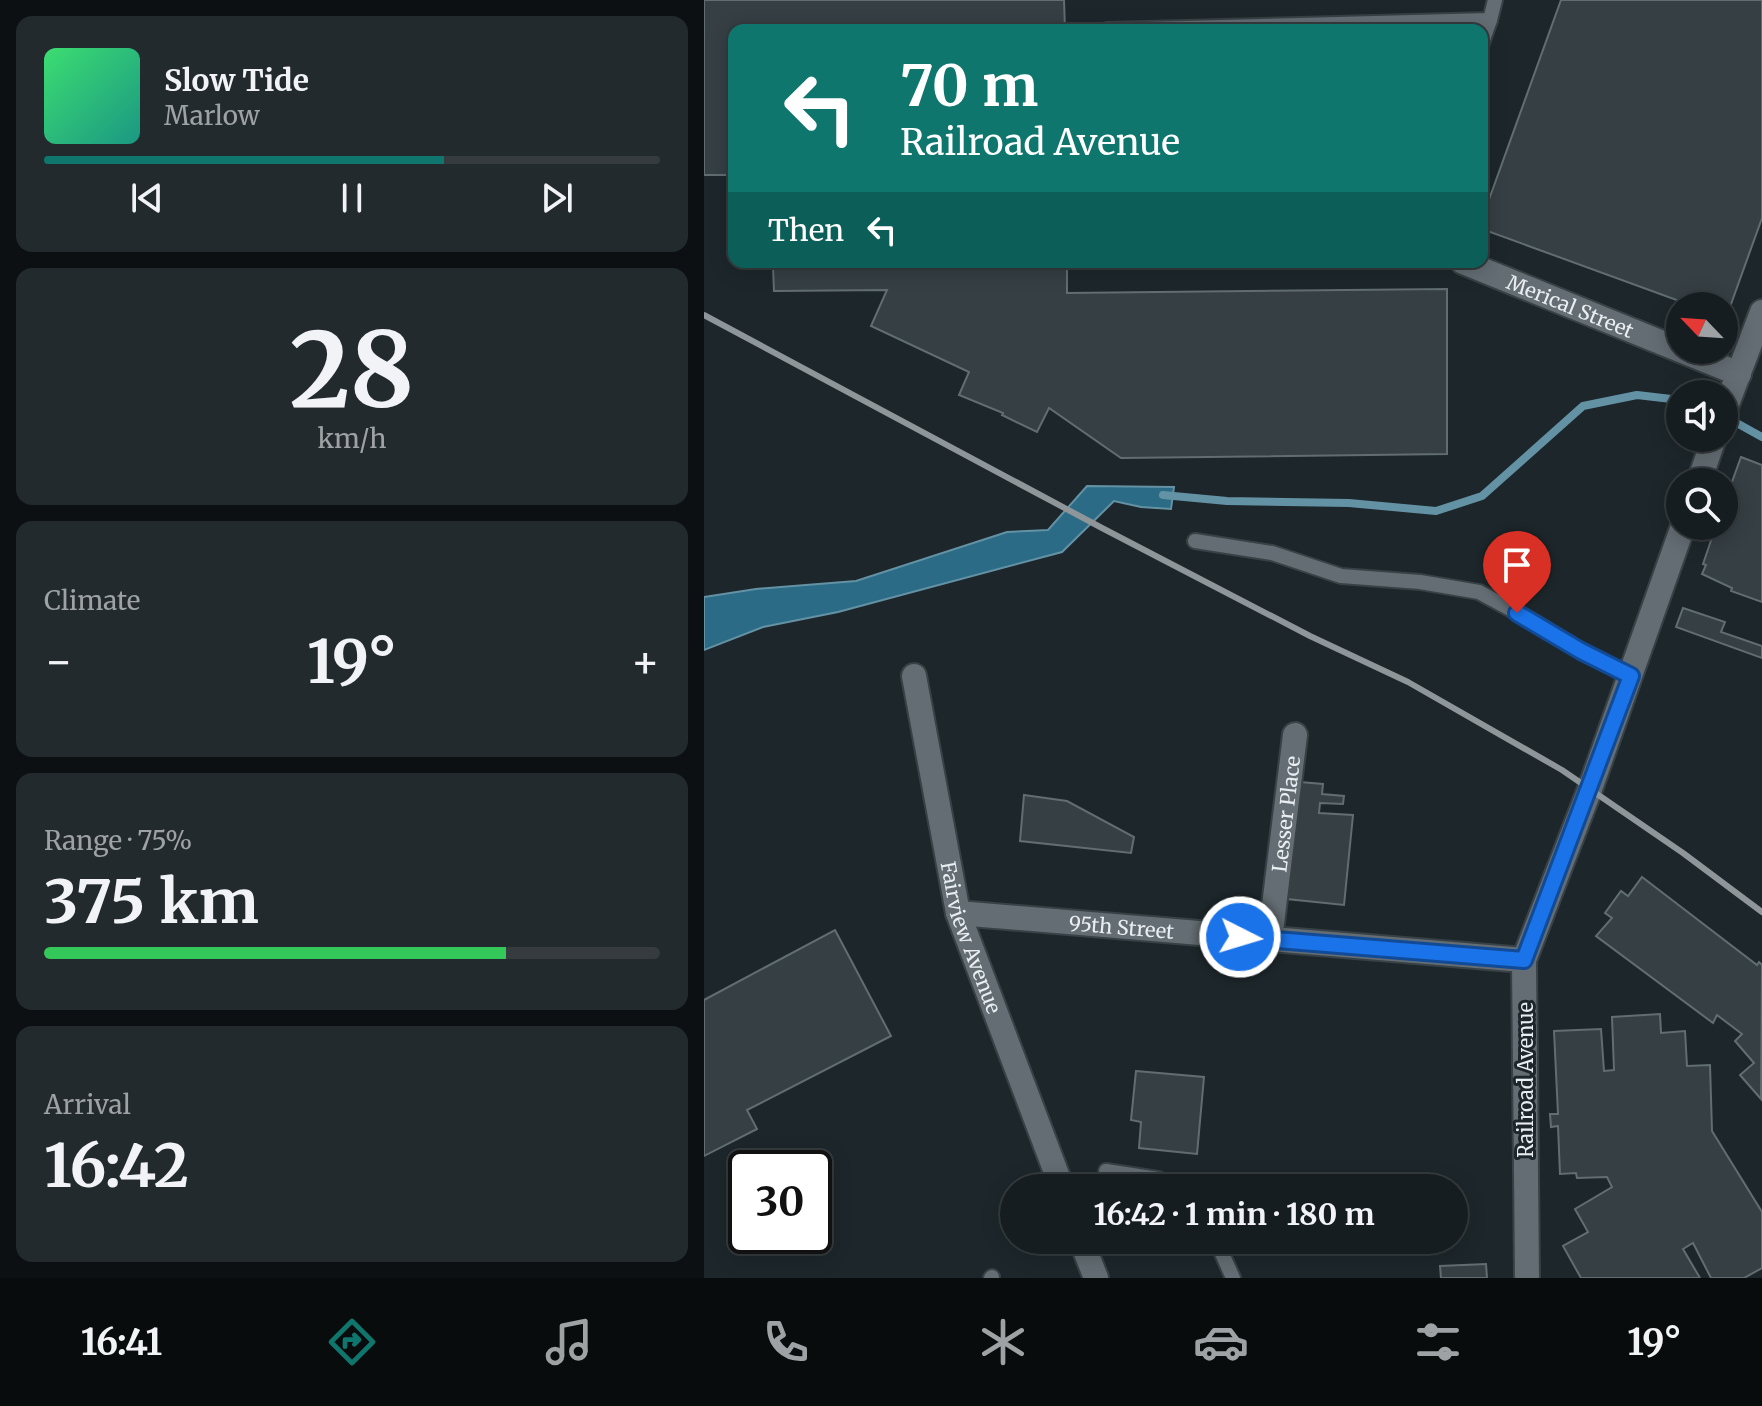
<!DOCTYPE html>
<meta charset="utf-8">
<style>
body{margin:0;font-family:Merriweather,serif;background:#232a2d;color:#f1f3f6;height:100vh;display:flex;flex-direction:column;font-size:30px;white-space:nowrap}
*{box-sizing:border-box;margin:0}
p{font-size:26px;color:#9ea2a5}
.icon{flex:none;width:44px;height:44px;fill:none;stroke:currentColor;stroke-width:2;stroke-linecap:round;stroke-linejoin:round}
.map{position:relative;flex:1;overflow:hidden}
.panel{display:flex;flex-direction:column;gap:16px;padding:16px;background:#0c1012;width:704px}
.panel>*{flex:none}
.guide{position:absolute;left:24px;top:24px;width:760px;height:244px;border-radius:16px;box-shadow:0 4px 20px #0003,0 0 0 2px #353b3e;background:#0f766e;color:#fff;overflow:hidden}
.needle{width:52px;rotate:295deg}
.controls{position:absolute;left:962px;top:292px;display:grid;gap:16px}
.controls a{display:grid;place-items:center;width:72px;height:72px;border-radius:50%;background:#161d20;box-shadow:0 4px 20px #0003,0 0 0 2px #353b3e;font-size:40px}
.speed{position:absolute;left:24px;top:1150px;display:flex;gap:16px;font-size:40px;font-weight:700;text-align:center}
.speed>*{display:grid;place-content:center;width:104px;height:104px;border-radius:50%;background:#161d20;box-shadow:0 4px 20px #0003,0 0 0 2px #353b3e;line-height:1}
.speed .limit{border:4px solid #111;border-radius:12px;background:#fff;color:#111}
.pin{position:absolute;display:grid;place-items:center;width:68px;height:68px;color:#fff;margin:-82px -34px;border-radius:50% 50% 50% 0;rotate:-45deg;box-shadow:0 0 8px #0007}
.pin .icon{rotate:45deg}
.me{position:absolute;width:88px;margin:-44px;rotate:95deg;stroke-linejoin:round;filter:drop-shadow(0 0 6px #0008)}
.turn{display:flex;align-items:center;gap:28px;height:168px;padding:0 40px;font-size:36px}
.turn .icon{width:104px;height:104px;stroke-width:2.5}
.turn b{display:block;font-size:56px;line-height:68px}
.then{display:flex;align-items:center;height:76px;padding:0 40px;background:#0003;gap:16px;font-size:30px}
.big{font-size:60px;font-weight:700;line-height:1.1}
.panel .card{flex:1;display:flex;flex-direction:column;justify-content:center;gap:12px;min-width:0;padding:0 28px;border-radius:16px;background:#232a2d}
.panel .dial{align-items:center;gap:0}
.dial b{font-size:104px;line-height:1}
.song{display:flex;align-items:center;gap:24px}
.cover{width:96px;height:96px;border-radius:12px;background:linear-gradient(135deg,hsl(140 70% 55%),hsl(170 70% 35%))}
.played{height:8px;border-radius:4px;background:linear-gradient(90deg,#0f766e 65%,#353b3e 65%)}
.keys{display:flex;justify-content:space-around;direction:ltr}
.heat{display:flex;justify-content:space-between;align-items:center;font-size:44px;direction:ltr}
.charge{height:12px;border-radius:6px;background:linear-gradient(90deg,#34c759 75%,#353b3e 0)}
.trip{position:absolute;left:296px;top:1174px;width:468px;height:80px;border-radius:40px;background:#161d20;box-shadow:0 4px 20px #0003,0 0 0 2px #353b3e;font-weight:700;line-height:80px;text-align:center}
.dock{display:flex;height:128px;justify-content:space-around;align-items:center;background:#090c0d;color:#9ea2a5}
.dock .icon{width:56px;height:56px}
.dock .active{color:#0f766e}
.dock b{font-size:36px;color:#f1f3f6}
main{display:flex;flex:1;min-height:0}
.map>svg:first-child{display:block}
</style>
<main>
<section class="panel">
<div class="card">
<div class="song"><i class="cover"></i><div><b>Slow Tide</b><p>Marlow</p></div></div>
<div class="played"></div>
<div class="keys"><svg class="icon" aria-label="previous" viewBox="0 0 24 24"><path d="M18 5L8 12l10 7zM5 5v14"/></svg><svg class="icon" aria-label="pause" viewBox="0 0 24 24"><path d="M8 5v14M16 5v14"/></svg><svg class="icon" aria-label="next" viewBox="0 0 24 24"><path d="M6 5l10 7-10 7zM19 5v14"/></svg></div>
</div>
<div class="card dial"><b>28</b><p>km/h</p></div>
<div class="card"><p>Climate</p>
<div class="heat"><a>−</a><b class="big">19°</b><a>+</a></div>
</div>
<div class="card"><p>Range · 75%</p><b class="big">375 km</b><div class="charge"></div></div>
<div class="card"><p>Arrival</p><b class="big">16:42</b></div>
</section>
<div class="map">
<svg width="1058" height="1278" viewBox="0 0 1058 1278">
<rect width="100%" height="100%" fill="#1d272b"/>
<path fill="#2b6b85" stroke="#6492a5" stroke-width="2" d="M 383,486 L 470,487 L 467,509 L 437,507 L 410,501 L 358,552 L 134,612 L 59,627 L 0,650 L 0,597 L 52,589 L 152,581 L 303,532 L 344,530 Z"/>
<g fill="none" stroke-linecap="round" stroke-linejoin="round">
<g stroke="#6492a5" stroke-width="8">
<path d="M 1020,416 L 1058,437"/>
<path d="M 459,495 L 523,501 L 645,503 L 732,511 L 778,496 L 879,406 L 933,395 L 976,400"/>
</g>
</g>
<g fill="#353f44" stroke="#626d72" stroke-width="2">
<path d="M 0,0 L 360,0 L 361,30 L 30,30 L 30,175 L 0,175 Z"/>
<path d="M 857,0 L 1058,0 L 1058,218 L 1022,318 L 1020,306 L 989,306 L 778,229 L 778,219 Z"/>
<path d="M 46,262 L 363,262 L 363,293 L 743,289 L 743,454 L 417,458 L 345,408 L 333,432 L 298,415 L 299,413 L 255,395 L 265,372 L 167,326 L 183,290 L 70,291 L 69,267 L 46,267 Z"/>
<path d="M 1037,457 L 1058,465 L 1058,602 L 1027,591 L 1028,588 L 998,574 L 1002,565 L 999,564 L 1012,526 L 1020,526 L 1020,504 Z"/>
<path d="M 979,608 L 1021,622 L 1017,632 L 1058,646 L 1058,658 L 972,627 Z"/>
<path d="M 596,782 L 619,784 L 618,794 L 640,796 L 639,804 L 616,803 L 615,813 L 649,815 L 640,905 L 583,899 Z"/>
<path d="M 320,795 L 363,801 L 430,837 L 427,853 L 316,841 Z"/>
<path d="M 938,877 L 1053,965 L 1055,962 L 1058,965 L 1057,1099 L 1036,1075 L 1050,1063 L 1031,1041 L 1038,1034 L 1013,1015 L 1009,1023 L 892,936 L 908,918 L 901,913 L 917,891 L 924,896 Z"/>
<path d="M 131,930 L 187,1036 L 43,1110 L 53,1129 L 0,1156 L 0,1000 Z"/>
<path d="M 956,1014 L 957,1033 L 981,1031 L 983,1066 L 1006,1065 L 1008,1131 L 1058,1212 L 1058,1268 L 1040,1278 L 1007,1278 L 989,1243 L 979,1249 L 996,1278 L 877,1278 L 859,1246 L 884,1232 L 871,1209 L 908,1187 L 903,1177 L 873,1178 L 872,1173 L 856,1174 L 854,1126 L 847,1127 L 846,1114 L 854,1114 L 850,1031 L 897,1029 L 900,1071 L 910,1070 L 908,1017 Z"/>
<path d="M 432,1071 L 500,1077 L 493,1154 L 435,1148 L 437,1122 L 427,1120 Z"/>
<path d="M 782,1264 L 783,1278 L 737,1278 L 736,1266 Z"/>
</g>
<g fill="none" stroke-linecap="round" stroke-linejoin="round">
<g stroke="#384145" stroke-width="18">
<g id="lane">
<path d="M 403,30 L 786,20 L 791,0"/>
<path d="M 778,43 L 786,20"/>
<path d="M 491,541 L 568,553 L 637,576 L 716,582 L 775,592 L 832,623 L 877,651 L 927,676"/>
<path d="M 402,1171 L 454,1179 L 471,1188"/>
<path d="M 512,1240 L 529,1278"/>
<path d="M 287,1278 L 288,1277"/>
</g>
</g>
<g stroke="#384145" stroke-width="28">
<g id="street">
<path id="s1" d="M 759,262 L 1035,374"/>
<path d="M 1020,412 L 1058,312"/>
<path d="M 995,482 L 1010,438"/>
<path id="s2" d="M 210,676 L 254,913 L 358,1188"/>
<path id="s3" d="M 254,913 L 820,960"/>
<path id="s4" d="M 566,939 L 591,735"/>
<path d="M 377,1240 L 392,1278"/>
<path d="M 823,1278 L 820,960 L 886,789 L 979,526"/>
</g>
</g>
<use href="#lane" stroke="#636d73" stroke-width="14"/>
<use href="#street" stroke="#636d73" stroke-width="24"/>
<path stroke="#8e9699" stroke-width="6" d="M 0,315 L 398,528 L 606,636 L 704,682 L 858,770 L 979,853 L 1058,912"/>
</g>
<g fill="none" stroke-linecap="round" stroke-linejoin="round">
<g stroke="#114b97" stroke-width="20">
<path id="route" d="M 536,937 L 820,960 L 927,676 L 877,651 L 813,613"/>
</g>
<use href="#route" stroke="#1a73e8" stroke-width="14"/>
</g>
<g text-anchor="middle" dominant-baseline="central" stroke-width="6" stroke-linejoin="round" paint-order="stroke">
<g font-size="20" fill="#e8eef1" stroke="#1d272b">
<text stroke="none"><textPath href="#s1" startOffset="116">Merical Street</textPath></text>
<text stroke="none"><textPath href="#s4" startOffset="126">Lesser Place</textPath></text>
<text stroke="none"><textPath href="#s3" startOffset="164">95th Street</textPath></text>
<text stroke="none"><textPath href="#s2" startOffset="268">Fairview Avenue</textPath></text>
<text transform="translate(821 1080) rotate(-90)">Railroad Avenue</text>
</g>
</g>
</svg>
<div class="controls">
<a><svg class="needle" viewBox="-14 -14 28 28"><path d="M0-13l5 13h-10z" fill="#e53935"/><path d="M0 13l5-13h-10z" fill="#9ea2a5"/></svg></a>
<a><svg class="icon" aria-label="sound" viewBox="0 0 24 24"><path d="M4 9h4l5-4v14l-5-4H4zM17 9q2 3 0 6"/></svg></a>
<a><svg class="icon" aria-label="search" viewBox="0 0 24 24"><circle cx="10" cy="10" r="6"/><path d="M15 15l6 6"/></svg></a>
</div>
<div class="speed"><div class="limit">30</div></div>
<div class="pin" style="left:813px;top:613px;background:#d93025"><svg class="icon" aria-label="arrive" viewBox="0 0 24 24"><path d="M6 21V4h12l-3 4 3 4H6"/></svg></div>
<svg class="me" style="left:536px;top:937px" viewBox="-20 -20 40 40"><circle r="17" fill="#1a73e8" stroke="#fff" stroke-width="3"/><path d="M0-11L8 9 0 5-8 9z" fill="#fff"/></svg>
<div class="trip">16:42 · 1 min · 180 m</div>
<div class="guide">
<div class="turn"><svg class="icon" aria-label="left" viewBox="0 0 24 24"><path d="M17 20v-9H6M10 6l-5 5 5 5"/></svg><div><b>70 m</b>Railroad Avenue</div></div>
<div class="then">Then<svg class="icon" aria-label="left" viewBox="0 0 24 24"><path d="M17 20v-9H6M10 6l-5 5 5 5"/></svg></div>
</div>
</div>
</main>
<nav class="dock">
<b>16:41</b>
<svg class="icon active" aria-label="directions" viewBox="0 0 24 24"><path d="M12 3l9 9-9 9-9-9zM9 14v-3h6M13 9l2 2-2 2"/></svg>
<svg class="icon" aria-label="music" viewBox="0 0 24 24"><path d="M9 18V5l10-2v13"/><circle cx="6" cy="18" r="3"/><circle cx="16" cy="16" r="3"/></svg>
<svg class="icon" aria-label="phone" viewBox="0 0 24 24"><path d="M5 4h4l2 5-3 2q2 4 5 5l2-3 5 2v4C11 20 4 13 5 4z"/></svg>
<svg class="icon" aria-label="climate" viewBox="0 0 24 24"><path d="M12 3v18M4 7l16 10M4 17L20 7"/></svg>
<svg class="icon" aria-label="car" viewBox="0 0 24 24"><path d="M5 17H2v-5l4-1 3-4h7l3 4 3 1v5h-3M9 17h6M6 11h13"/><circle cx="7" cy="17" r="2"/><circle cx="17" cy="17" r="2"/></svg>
<svg class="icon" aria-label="filters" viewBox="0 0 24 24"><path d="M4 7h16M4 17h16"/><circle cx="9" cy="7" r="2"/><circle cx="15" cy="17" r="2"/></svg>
<b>19°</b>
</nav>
